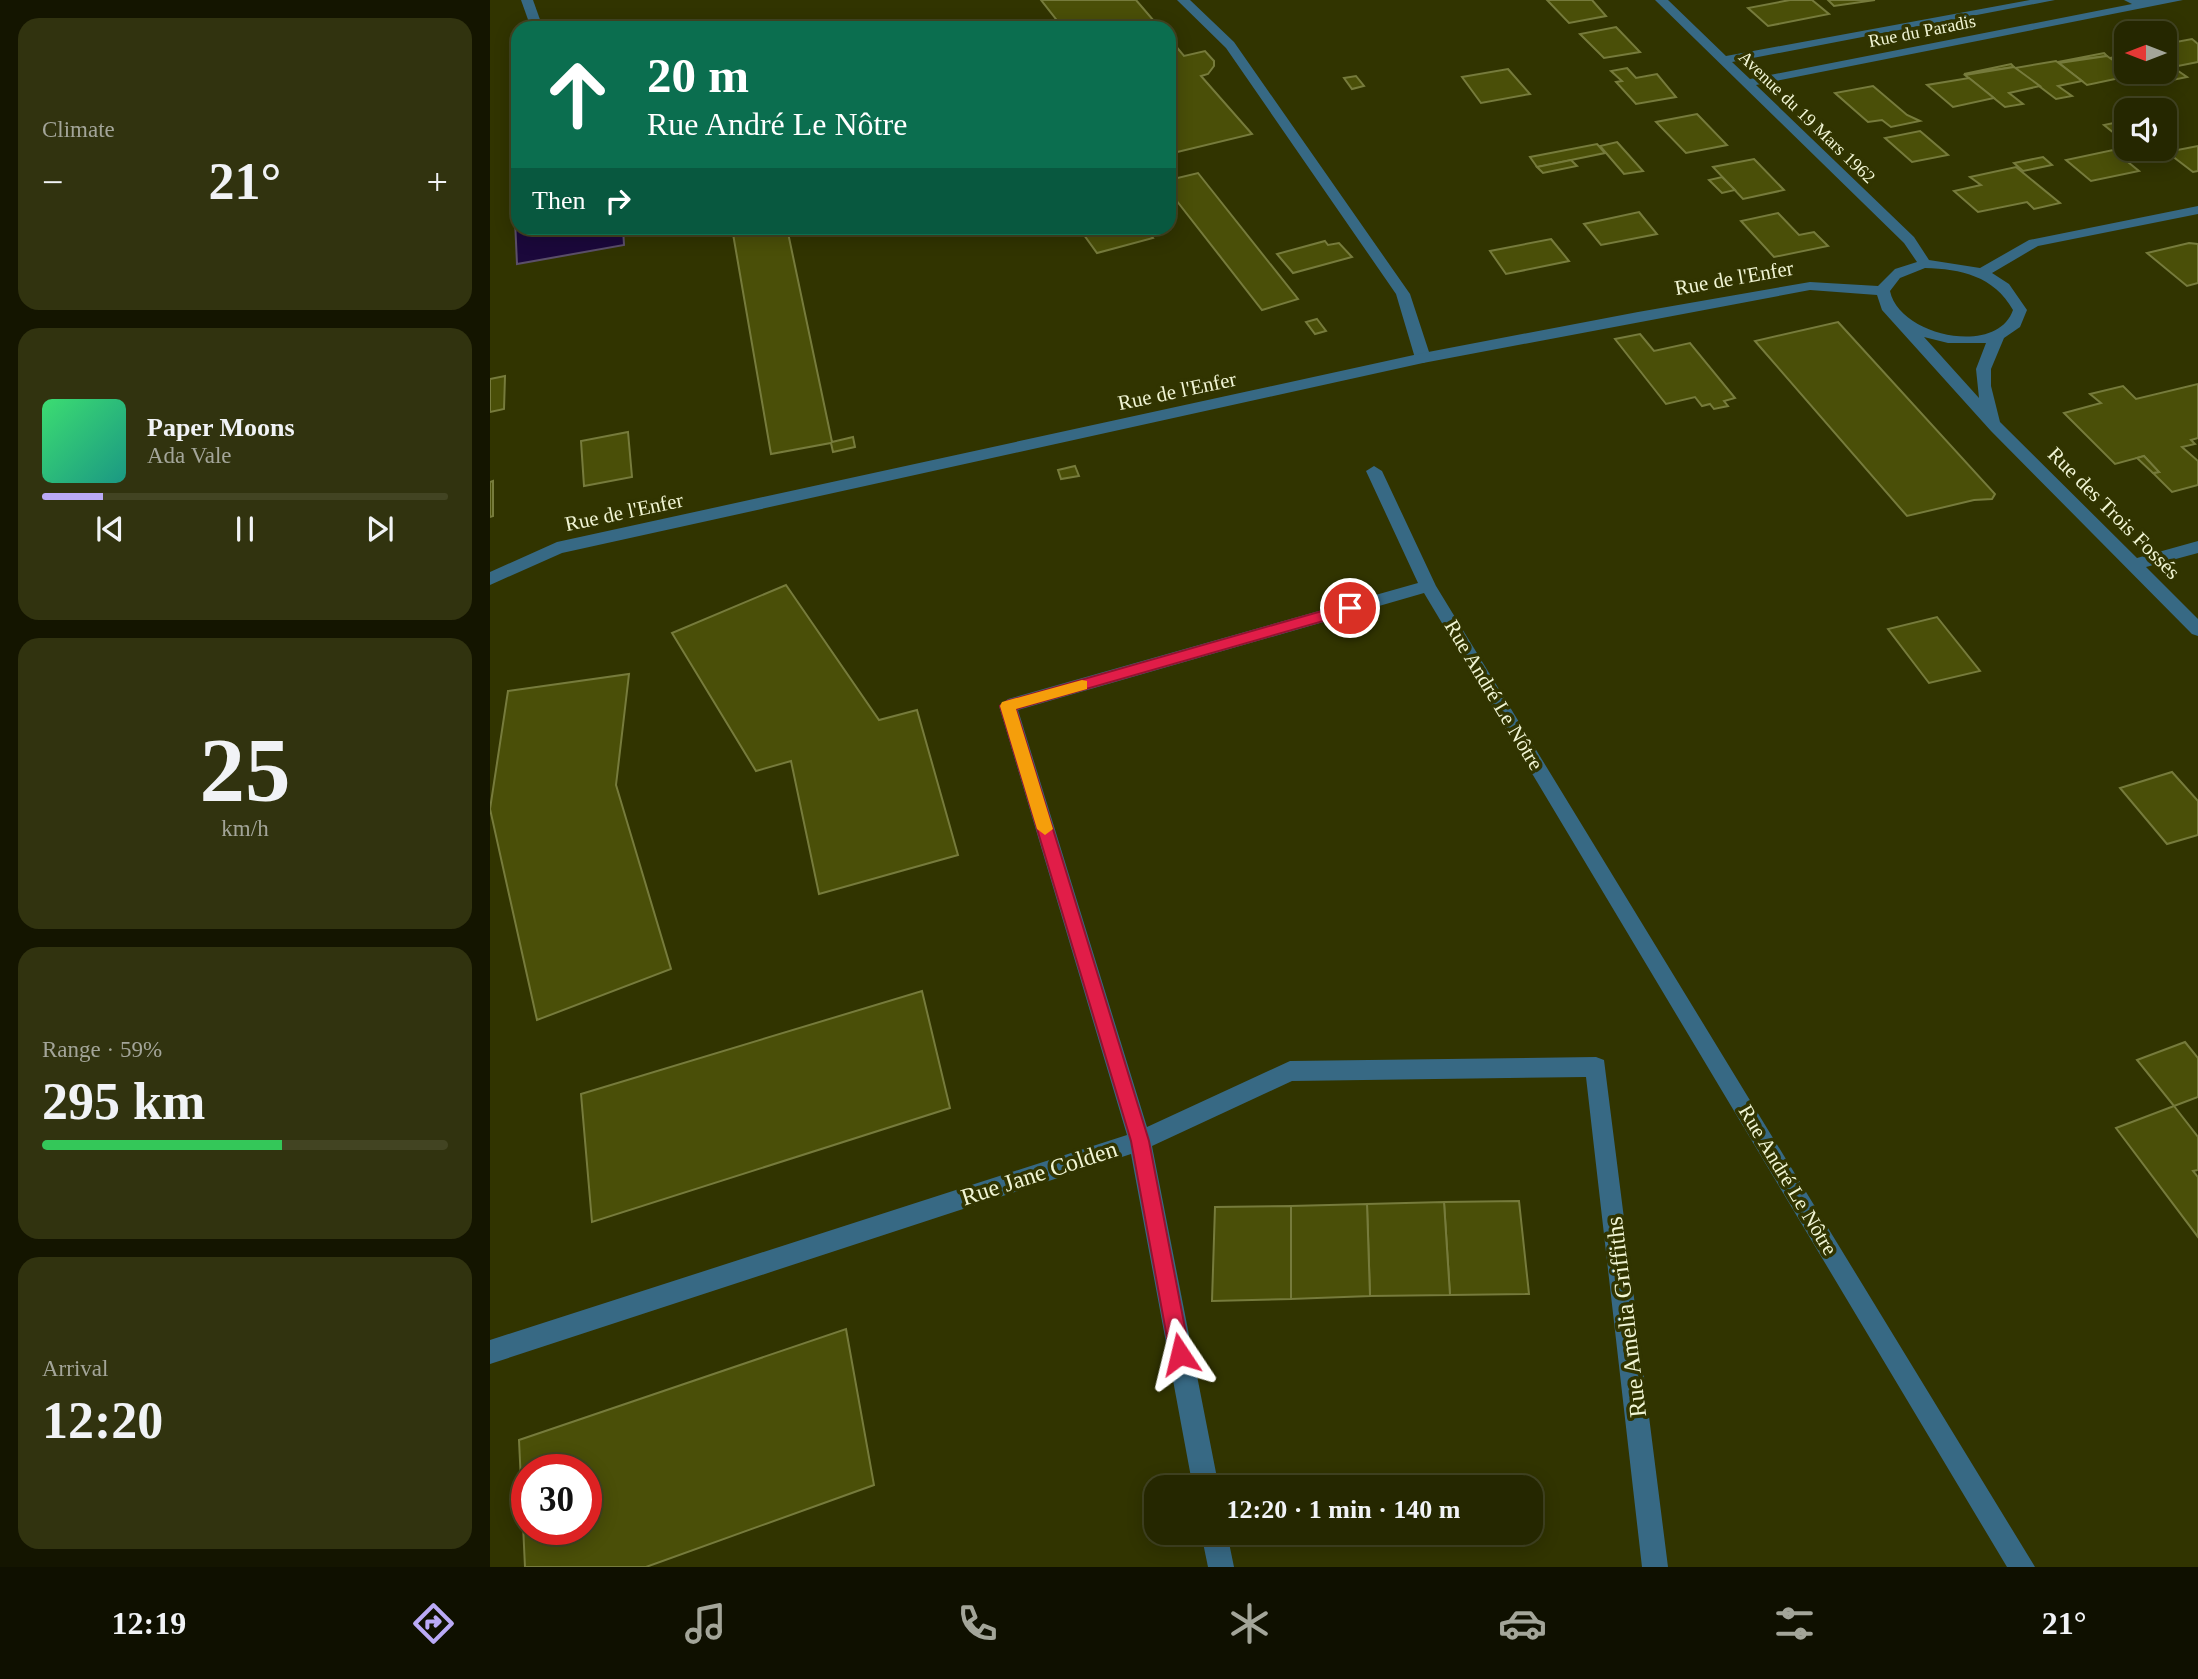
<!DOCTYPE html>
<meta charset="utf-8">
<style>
body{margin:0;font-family:Georgia,serif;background:#31330f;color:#f1f3f6;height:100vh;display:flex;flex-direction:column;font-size:26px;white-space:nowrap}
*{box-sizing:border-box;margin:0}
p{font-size:23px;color:#a3a599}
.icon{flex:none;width:38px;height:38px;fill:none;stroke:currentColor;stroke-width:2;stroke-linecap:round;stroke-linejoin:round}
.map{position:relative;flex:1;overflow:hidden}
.side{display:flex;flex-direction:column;gap:18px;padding:18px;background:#141500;width:490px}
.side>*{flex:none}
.top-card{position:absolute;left:21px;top:21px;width:665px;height:214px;border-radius:21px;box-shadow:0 4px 18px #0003,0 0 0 2px #424422;background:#0b6e4f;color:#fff;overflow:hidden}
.needle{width:46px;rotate:270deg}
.buttons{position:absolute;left:1624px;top:21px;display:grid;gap:14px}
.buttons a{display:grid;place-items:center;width:63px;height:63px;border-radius:14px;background:#252700;box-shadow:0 4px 18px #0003,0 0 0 2px #424422;font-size:35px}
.speed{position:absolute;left:21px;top:1454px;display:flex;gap:14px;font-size:35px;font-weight:700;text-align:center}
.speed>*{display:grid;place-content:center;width:91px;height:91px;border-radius:50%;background:#252700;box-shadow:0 4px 18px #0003,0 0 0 2px #424422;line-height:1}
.speed .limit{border:10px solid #d22;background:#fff;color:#111}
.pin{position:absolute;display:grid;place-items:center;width:60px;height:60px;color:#fff;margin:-30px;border:4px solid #fff;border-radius:50%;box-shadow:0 2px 7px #0007}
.me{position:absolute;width:77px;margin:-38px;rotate:350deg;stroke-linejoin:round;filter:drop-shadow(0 0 5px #0008)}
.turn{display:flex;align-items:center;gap:24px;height:147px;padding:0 21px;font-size:32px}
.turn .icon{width:91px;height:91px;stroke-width:2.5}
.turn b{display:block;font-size:49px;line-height:60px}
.then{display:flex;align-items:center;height:66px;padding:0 21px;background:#0003;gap:14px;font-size:26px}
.big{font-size:52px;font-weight:700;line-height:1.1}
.side .tile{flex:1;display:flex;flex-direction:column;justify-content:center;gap:10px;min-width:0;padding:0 24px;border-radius:21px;background:#31330f}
.side .dial{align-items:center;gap:0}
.dial b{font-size:91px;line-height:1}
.song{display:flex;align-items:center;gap:21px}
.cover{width:84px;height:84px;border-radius:10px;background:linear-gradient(135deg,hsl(140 70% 55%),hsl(170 70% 35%))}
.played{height:7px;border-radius:4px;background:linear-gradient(90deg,#baaaf6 15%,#424422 15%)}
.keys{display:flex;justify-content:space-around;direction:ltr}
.heat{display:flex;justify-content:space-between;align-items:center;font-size:38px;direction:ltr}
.charge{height:10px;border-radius:5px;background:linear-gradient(90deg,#34c759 59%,#424422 0)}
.trip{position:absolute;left:654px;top:1475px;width:399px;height:70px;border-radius:21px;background:#252700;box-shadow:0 4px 18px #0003,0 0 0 2px #424422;font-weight:700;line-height:70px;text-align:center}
.tab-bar{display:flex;height:112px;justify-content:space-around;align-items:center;background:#0f1000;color:#a3a599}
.tab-bar .icon{width:49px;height:49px}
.tab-bar .current{color:#baaaf6}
.tab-bar b{font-size:32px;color:#f1f3f6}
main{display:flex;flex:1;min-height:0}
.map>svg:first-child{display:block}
</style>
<main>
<section class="side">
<div class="tile"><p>Climate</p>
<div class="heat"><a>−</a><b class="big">21°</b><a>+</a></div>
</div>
<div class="tile">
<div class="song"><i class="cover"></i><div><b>Paper Moons</b><p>Ada Vale</p></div></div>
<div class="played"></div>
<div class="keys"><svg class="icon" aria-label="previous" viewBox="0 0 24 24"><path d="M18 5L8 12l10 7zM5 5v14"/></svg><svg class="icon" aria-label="pause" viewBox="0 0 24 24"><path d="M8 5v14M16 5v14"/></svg><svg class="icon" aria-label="next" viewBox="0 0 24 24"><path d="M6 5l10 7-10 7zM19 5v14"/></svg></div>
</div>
<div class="tile dial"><b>25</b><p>km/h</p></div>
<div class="tile"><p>Range · 59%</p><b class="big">295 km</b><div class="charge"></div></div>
<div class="tile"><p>Arrival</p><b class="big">12:20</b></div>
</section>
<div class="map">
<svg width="1708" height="1567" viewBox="0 0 1708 1567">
<rect width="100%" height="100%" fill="#313400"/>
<path fill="#1b083b" stroke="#5b4f69" stroke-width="2" d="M 28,197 L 28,228 L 133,228 L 134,245 L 27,264 L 24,198 Z"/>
<g fill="#4a4f08" stroke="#767b3c" stroke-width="2" fill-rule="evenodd">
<path d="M 551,0 L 646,0 L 670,28 L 573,28 Z"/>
<path d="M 1057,0 L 1102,0 L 1116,16 L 1079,23 Z"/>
<path d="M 1300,0 L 1322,0 L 1339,14 L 1278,26 L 1258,8 Z"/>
<path d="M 1338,0 L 1385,0 L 1344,6 Z"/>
<path d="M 1126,27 L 1150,52 L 1114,58 L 1090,34 Z"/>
<path d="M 679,38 L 694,56 L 715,51 L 724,61 L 724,66 L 718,74 L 711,76 L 762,134 L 679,154 Z"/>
<path d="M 1702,39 L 1708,44 L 1708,62 L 1683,67 L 1675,62 L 1675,44 Z"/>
<path d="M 1614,53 L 1617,56 L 1568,62 Z"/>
<path d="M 1635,55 L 1636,69 L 1620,58 Z"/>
<path d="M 1617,56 L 1644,75 L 1597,85 L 1569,63 Z"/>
<path d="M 1566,61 L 1592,81 L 1568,86 L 1582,96 L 1566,99 L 1525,68 Z"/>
<path d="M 1675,62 L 1697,77 L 1658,85 L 1640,72 L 1675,72 Z"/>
<path d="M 1521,64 L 1524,67 L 1474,74 Z"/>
<path d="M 1524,67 L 1550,86 L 1519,93 L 1533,104 L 1515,107 L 1475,75 Z"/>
<path d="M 1137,68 L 1146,78 L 1167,74 L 1186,97 L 1146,104 L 1126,82 L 1132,81 L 1121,71 Z"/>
<path d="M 1018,69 L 1040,94 L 991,103 L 972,77 Z"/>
<path d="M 866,76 L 874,86 L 862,89 L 854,78 Z"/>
<path d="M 1479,78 L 1504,98 L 1463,107 L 1437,85 Z"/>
<path d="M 1383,86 L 1417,115 L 1430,121 L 1401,127 L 1392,120 L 1378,122 L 1345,93 Z"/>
<path d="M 1207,114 L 1237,145 L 1196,153 L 1166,122 Z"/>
<path d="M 1633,121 L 1636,123 L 1635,142 L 1614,125 Z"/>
<path d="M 1430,131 L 1458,155 L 1422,162 L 1395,138 Z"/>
<path d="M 1127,142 L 1153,171 L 1134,174 L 1110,146 Z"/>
<path d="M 1107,144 L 1115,153 L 1047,167 L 1040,157 Z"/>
<path d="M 1708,146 L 1708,171 L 1703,172 L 1677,152 Z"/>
<path d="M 1623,150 L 1649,171 L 1601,181 L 1576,160 Z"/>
<path d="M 1553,157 L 1562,165 L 1533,171 L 1524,163 Z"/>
<path d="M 1264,159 L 1294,190 L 1253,199 L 1223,167 Z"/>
<path d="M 1081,160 L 1087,166 L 1053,173 L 1047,167 Z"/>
<path d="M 1526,167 L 1570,203 L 1544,209 L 1537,202 L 1488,212 L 1464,191 L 1491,185 L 1480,177 Z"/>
<path d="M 708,173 L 808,299 L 772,310 L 679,191 L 679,180 Z"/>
<path d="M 1232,177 L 1245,190 L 1232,193 L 1219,180 Z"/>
<path d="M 1149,212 L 1167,234 L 1111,245 L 1094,224 Z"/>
<path d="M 1288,213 L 1309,235 L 1324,232 L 1338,246 L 1284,257 L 1251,221 Z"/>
<path d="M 242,228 L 297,228 L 342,442 L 363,437 L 365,447 L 343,452 L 341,443 L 281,454 Z"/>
<path d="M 589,228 L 655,228 L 663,238 L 607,253 Z"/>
<path d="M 1061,239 L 1079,261 L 1016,274 L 1000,251 Z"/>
<path d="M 835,241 L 838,245 L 849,243 L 862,257 L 803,273 L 787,254 Z"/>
<path d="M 1699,243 L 1708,244 L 1708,283 L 1697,286 L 1657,253 Z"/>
<path d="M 827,319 L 836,331 L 825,334 L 816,322 Z"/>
<path d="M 1348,322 L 1505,494 L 1502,499 L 1484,500 L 1417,516 L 1265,341 Z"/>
<path d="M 1150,334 L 1164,351 L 1200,343 L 1245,398 L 1234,401 L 1238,406 L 1224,409 L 1220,404 L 1212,406 L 1205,397 L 1176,404 L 1125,339 Z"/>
<path d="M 15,376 L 14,409 L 0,412 L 0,379 Z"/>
<path d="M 1708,384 L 1708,438 L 1701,440 L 1705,444 L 1692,447 L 1708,461 L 1708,485 L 1682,492 L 1663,473 L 1669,472 L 1654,456 L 1625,464 L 1574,413 L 1611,403 L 1600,394 L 1633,386 L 1646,399 Z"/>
<path d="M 138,432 L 142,477 L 94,486 L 91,441 Z"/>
<path d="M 1654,456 L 1669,472 L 1663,473 L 1647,458 Z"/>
<path d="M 585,466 L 589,476 L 571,479 L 568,470 Z"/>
<path d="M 3,481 L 3,516 L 0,517 L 0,482 Z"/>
<path d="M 296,585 L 389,720 L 427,710 L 468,855 L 329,894 L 301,761 L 266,771 L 182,633 Z"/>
<path d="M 1447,617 L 1490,671 L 1439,683 L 1398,629 Z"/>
<path d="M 139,674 L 126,785 L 181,969 L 47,1020 L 0,809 L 18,691 Z"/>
<path d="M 1682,772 L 1708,801 L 1708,835 L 1677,844 L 1630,788 Z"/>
<path d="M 432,991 L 460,1108 L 102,1222 L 91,1094 Z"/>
<path d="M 1695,1042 L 1708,1058 L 1708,1097 L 1684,1106 L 1647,1060 Z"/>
<path d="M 1684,1106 L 1708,1137 L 1708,1170 L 1703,1171 L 1708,1177 L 1708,1237 L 1626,1128 Z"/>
<path d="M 1029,1201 L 1039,1294 L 960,1295 L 954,1202 Z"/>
<path d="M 954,1202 L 960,1295 L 880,1296 L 877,1204 Z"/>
<path d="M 877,1204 L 880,1296 L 801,1299 L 801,1206 Z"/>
<path d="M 801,1206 L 801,1299 L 722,1301 L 725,1207 Z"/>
<path d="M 356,1329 L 384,1485 L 156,1567 L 35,1567 L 29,1440 ZM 37,1470 L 96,1470 L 96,1530 L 37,1530 Z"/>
</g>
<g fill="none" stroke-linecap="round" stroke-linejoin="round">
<g fill="#376984" fill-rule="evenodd">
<path d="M 31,0 L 43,0 L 53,28 L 41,28 Z"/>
<path d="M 687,0 L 700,0 L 744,42 L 920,294 L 941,358 L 938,361 L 933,363 L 925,358 L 906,294 L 736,48 Z"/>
</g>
<g fill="#376984" fill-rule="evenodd">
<path d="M 1165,0 L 1178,0 L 1236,56 L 1540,0 L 1565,0 L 1242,62 L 1260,79 L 1642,4 L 1634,0 L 1693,0 L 1266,85 L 1424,237 L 1439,260 L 1490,268 L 1539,240 L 1708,206 L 1708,214 L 1548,246 L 1502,273 L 1519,284 L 1537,310 L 1530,327 L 1514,338 L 1501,369 L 1501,386 L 1510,422 L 1647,558 L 1708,541 L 1708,553 L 1656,567 L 1708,619 L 1708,636 L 1702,634 L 1501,431 L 1392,310 L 1387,295 L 1320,290 L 933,363 L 72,553 L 0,585 L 0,572 L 67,542 L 933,353 L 1148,312 L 1320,282 L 1388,286 L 1405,269 L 1427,262 L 1414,243 ZM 1435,268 C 1471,269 1504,276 1523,310 C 1507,357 1409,336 1400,291 L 1410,278 ZM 1434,337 L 1458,343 L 1496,343 L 1486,369 L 1489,398 Z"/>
<path d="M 884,466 L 892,471 L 946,586 L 1545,1567 L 1517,1567 L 934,593 L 528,710 L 657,1127 L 800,1061 L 1106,1057 L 1114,1060 L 1178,1567 L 1152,1567 L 1096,1077 L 802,1081 L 662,1146 L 729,1488 L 703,1488 L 641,1154 L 0,1364 L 0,1340 L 637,1135 L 509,706 L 518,699 L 928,583 L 876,471 Z"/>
<path d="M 711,1533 L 737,1533 L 744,1567 L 718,1567 Z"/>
</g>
</g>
<path fill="#e11d48" stroke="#92132f" stroke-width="2" d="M 860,603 L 867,608 L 865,612 L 526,709 L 659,1141 L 700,1354 L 697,1361 L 690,1364 L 683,1361 L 680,1354 L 641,1141 L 510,706 L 517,701 Z"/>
<path fill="#f59e0b" d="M 592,680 L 597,681 L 597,689 L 526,709 L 563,829 L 555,835 L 547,829 L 510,706 L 512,702 Z"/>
<g text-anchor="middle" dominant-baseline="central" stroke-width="7" stroke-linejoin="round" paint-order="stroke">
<g font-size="18" fill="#f1f5d4" stroke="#313400">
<text transform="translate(1432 31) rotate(-11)">Rue du Paradis</text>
<text transform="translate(1317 117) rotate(44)">Avenue du 19 Mars 1962</text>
</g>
<g font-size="21" fill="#f1f5d4" stroke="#313400">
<text transform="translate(1244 278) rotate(-10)">Rue de l'Enfer</text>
<text transform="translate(687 391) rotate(-12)">Rue de l'Enfer</text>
<text transform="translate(134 512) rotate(-12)">Rue de l'Enfer</text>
<text transform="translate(1624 513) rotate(45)">Rue des Trois Fossés</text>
<text transform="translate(1004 695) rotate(59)">Rue André Le Nôtre</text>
<text transform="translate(1298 1180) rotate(59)">Rue André Le Nôtre</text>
</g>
<g font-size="24" fill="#f1f5d4" stroke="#313400">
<text transform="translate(549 1173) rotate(-18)">Rue Jane Colden</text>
<text transform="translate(1136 1317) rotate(-97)">Rue Amelia Griffiths</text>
</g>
</g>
</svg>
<div class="buttons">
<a><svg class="needle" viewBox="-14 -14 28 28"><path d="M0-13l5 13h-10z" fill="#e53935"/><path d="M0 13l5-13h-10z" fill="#a3a599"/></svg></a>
<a><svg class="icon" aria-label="sound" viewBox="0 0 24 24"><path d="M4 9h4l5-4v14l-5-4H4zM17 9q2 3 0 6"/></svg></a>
</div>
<div class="speed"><div class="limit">30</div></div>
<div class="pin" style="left:860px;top:608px;background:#d93025"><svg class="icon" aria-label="arrive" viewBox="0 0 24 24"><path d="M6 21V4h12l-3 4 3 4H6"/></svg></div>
<svg class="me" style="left:690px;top:1354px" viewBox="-20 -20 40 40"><path d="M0-17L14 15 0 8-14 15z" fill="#e11d48" stroke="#fff" stroke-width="4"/></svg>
<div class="trip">12:20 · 1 min · 140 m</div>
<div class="top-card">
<div class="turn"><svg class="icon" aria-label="ahead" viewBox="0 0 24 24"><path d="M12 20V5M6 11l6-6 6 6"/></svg><div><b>20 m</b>Rue André Le Nôtre</div></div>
<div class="then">Then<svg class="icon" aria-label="right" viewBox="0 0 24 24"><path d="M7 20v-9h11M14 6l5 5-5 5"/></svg></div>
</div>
</div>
</main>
<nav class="tab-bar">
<b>12:19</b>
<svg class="icon current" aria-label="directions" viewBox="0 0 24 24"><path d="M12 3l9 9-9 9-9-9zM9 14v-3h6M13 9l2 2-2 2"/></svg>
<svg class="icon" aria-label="music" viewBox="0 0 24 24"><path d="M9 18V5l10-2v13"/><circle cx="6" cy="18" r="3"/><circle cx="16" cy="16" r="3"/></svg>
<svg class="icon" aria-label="phone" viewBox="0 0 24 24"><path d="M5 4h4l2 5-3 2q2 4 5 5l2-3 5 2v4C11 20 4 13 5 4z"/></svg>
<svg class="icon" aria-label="climate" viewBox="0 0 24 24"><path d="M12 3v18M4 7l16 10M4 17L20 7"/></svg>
<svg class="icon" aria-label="car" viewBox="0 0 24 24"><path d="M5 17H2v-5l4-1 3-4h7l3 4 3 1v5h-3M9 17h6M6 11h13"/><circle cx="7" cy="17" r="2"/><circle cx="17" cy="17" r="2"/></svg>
<svg class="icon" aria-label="filters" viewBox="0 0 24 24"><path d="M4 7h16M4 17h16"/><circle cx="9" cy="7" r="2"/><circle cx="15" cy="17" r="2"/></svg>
<b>21°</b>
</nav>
